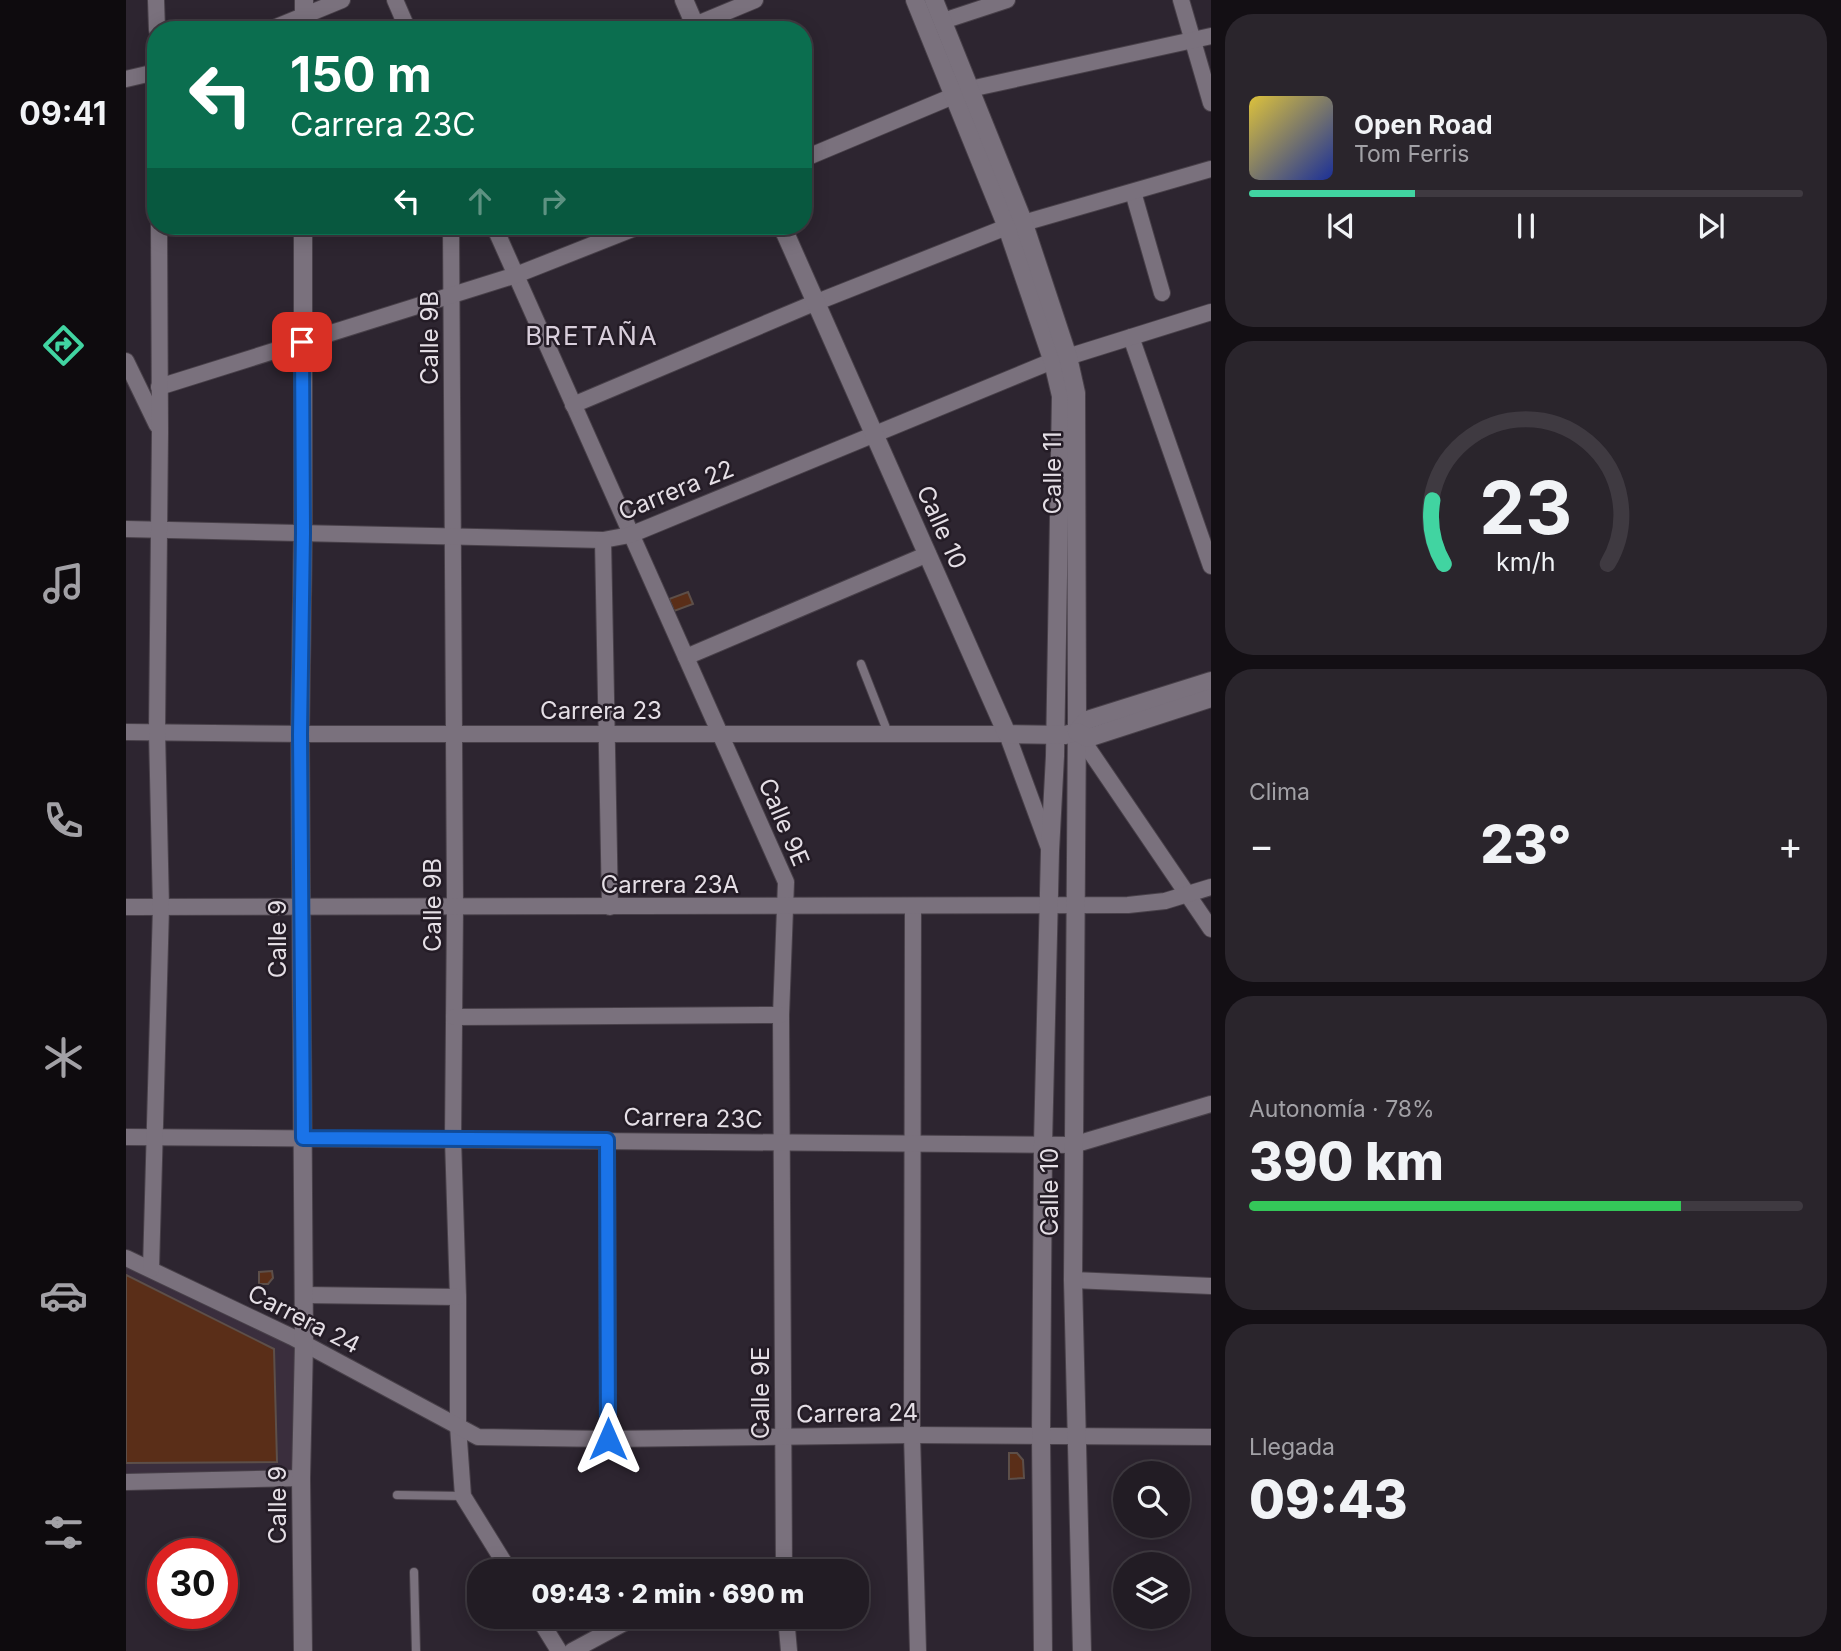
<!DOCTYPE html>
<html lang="es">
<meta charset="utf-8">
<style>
body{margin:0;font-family:Inter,sans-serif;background:#2a252c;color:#f1f3f6;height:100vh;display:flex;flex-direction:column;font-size:26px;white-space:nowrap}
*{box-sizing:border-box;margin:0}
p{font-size:23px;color:#a2a1a6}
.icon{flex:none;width:38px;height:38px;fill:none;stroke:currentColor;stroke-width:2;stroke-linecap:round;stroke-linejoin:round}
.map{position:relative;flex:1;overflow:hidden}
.panel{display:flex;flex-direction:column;gap:14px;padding:14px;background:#130f14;width:630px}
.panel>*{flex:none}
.guide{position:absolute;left:21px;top:21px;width:665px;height:214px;border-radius:28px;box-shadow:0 4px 18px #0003,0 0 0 2px #3f3a41;background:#0b6e4f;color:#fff;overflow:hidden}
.tools{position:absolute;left:987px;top:1461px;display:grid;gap:14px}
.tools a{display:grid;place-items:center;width:77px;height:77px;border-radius:50%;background:#221c24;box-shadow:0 4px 18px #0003,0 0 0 2px #3f3a41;font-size:35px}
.speed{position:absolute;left:21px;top:1538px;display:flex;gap:14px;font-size:35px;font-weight:700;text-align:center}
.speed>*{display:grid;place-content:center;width:91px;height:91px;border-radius:50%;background:#221c24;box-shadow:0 4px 18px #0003,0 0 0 2px #3f3a41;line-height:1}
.speed .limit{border:10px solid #d22;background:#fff;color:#111}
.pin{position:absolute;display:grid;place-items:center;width:60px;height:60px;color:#fff;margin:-30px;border-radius:14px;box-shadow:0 4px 10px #0006}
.me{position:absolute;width:77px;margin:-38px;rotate:0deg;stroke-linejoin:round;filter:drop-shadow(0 0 5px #0008)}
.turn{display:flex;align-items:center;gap:24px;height:147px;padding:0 28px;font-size:32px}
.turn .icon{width:91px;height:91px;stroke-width:2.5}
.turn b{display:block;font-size:49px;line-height:60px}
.lanes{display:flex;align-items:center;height:66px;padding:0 28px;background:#0003;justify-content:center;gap:35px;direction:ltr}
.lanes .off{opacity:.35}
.big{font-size:52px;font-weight:800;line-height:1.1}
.panel .tile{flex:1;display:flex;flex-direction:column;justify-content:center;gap:10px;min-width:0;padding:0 24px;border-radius:28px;background:#2a252c}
.panel .dial{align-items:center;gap:0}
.dial svg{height:182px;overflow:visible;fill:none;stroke:#3f3a41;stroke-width:7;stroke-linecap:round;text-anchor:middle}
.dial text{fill:#f1f3f6;stroke:none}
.song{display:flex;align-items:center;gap:21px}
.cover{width:84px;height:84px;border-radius:10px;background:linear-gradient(135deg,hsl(50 70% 55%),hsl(230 70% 35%))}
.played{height:7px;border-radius:4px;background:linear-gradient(90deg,#41d4a1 30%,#3f3a41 30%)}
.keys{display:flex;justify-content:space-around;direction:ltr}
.heat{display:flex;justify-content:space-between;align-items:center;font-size:38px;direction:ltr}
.charge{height:10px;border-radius:5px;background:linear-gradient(90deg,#34c759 78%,#3f3a41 0)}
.trip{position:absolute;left:341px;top:1559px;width:402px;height:70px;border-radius:28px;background:#221c24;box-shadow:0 4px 18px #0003,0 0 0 2px #3f3a41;font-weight:800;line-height:70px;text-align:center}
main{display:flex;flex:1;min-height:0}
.menu{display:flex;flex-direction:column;width:126px;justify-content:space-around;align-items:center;background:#0e0b0e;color:#a2a1a6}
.menu .icon{width:49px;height:49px}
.menu .on{color:#41d4a1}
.menu b{font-size:32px;color:#f1f3f6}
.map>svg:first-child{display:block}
</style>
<main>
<nav class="menu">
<b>09:41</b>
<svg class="icon on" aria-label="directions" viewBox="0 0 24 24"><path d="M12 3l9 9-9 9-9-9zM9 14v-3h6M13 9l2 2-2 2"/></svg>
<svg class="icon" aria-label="music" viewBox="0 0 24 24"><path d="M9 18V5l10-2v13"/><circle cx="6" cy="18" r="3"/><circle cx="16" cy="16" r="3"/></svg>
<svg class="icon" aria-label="phone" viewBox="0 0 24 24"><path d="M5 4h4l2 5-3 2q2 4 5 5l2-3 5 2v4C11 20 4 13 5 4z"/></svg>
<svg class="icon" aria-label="climate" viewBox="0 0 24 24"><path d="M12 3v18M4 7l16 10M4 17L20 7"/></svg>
<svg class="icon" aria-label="car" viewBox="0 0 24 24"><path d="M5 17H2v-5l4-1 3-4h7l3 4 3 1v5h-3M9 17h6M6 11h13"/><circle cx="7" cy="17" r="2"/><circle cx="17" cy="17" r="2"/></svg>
<svg class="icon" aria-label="filters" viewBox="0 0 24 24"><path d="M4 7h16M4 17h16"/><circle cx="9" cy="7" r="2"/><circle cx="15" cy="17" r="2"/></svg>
</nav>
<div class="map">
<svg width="1085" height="1651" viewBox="0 0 1085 1651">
<rect width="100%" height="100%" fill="#2d2530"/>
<path fill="#3a2e3d" d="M 0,1258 L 178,1343 L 175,1478 L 0,1482 Z"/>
<g fill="#5a2e18" stroke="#5d4f49" stroke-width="2">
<path d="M 562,592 L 567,604 L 548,611 L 543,599 Z"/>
<path d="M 146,1271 L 147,1278 L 142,1284 L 133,1284 L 133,1272 Z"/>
<path d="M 0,1275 L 148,1349 L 151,1462 L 0,1463 Z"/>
<path d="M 883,1453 L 891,1453 L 897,1460 L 898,1478 L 883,1479 Z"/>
</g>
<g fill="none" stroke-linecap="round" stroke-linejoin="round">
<g stroke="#484049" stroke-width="10">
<g id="service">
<path d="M 735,664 L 762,733"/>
<path d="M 271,1495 L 337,1496"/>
<path d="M 288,1572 L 290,1651"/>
</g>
</g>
<g stroke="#484049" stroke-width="18">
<g id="minor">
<path d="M 30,0 L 31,30"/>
<path d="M 269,0 L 282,30"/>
<path d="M 1055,0 L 1085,103"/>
<path d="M 817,21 L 881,0"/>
<path d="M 143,30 L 216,0"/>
<path d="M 557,30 L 629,0"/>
<path d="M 0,79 L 30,72"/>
<path d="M 677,159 L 844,89 L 1085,36"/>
<path d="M 1007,192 L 1036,293"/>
<path d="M 325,226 L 329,907 L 327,1139 L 332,1297 L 332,1426 L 337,1496 L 384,1572"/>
<path d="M 368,226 L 660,882 L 655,1015 L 658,1572"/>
<path d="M 1005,337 L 1085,566"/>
<path d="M 0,361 L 31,425"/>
<path d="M 33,387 L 390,275 L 514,226"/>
<path d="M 447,405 L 681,306 L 873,230 L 1085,169"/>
<path d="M 0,529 L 477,540 L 504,535 L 919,364 L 1085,312"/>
<path d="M 477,540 L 484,907"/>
<path d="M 560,657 L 802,554"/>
<path d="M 0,732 L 186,734 L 881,734 L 923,848"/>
<path d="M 951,732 L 1085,929"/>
<path d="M 787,906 L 786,1435 L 792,1651"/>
<path d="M 0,907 L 1002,905 L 1039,901 L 1085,887"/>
<path d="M 328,1017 L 655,1015"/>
<path d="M 0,1137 L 947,1145 L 1085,1104"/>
<path d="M 481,1140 L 482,1439"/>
<path d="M 0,1258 L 166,1337 L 352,1437 L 482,1439 L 786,1435 L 1085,1437"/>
<path d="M 25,1269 L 35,907 L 31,732 L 34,432 L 33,226"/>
<path d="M 947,1280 L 1085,1286"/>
<path d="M 178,1295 L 332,1297"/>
<path d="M 0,1482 L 175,1478"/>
<path d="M 412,1617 L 433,1651"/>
<path d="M 660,1617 L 663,1651"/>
<path d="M 446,1651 L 500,1622 L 520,1617"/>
</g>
</g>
<g stroke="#484049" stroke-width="20">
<g id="tertiary">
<path d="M 789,0 L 881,227 L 927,362 L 935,396 L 929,756 L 924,851 L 917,1144 L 915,1436 L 917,1651"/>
<path d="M 808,0 L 897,221 L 942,357 L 950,393 L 951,718 L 947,1280 L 956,1651"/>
</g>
</g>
<g stroke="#484049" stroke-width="20">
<g id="secondary">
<path d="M 558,0 L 571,30"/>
<path d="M 178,30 L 178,0"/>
<path d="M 177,226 L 177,533 L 174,734 L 178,1343 L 175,1478 L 177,1651"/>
<path d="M 656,226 L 881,734 L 939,735 L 951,732 L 961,720 L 1085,681"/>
<path d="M 951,732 L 962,738 L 1085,698"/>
</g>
</g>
<use href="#service" stroke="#7a717d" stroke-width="8"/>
<use href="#minor" stroke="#7a717d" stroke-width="16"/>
<use href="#tertiary" stroke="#7a717d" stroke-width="18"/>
<use href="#secondary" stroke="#7a717d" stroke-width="18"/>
</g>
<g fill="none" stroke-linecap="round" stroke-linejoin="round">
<g stroke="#114b97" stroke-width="18">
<path id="route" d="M 176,342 L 177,533 L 174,734 L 177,1138 L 481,1140 L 482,1439"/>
</g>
<use href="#route" stroke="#1a73e8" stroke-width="12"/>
</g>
<g text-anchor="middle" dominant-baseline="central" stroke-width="5" stroke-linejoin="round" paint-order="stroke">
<g font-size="24" fill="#e5dfe6" stroke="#241c26">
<text transform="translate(303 338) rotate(-90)">Calle 9B</text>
<text transform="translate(926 473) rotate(-90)">Calle 11</text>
<text transform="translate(550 490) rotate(-22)">Carrera 22</text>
<text transform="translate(816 527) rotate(66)">Calle 10</text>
<text x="475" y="710">Carrera 23</text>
<text transform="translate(658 822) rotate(67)">Calle 9E</text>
<text x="544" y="884">Carrera 23A</text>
<text transform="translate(306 905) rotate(-90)">Calle 9B</text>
<text transform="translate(151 939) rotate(-90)">Calle 9</text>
<text transform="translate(567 1118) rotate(1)">Carrera 23C</text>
<text transform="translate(923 1192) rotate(-90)">Calle 10</text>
<text transform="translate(178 1319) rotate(27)">Carrera 24</text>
<text transform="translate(634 1393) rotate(-90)">Calle 9E</text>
<text transform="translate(731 1413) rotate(-1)">Carrera 24</text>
<text transform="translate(151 1505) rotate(-90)">Calle 9</text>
</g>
<g font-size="26" letter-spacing="2" fill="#d8cedb" stroke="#241c26">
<text x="466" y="335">BRETAÑA</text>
</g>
</g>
</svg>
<div class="tools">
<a><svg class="icon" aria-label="search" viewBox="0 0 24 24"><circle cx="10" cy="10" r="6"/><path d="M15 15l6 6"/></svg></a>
<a><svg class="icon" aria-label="layers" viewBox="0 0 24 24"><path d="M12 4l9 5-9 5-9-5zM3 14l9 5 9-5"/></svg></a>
</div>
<div class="speed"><div class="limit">30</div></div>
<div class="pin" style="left:176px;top:342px;background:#d93025"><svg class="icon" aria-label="arrive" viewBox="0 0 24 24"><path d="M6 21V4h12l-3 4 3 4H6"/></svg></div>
<svg class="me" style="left:482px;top:1439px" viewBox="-20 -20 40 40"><path d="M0-17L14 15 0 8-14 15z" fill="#1a73e8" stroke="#fff" stroke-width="4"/></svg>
<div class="trip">09:43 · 2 min · 690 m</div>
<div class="guide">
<div class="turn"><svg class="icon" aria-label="left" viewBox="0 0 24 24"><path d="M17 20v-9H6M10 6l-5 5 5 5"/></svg><div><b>150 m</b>Carrera 23C</div></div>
<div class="lanes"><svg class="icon" aria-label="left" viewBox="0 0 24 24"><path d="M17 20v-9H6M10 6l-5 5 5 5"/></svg><svg class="icon off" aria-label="ahead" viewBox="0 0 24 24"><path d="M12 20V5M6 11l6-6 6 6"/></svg><svg class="icon off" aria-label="right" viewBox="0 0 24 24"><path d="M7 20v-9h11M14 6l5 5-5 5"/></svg></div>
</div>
</div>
<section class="panel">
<div class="tile">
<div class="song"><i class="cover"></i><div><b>Open Road</b><p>Tom Ferris</p></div></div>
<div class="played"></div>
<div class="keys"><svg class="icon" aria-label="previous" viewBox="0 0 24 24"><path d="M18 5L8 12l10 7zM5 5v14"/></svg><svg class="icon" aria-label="pause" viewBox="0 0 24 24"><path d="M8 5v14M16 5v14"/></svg><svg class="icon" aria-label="next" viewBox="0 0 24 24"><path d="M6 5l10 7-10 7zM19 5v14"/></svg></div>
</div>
<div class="tile dial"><svg viewBox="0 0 100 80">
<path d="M14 69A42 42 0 1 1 86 69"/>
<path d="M14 69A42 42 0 0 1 9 41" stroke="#41d4a1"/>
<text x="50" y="56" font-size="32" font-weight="700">23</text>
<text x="50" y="72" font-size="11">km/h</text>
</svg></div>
<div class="tile"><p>Clima</p>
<div class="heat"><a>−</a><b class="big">23°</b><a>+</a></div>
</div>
<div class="tile"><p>Autonomía · 78%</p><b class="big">390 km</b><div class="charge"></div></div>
<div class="tile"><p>Llegada</p><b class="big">09:43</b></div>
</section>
</main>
